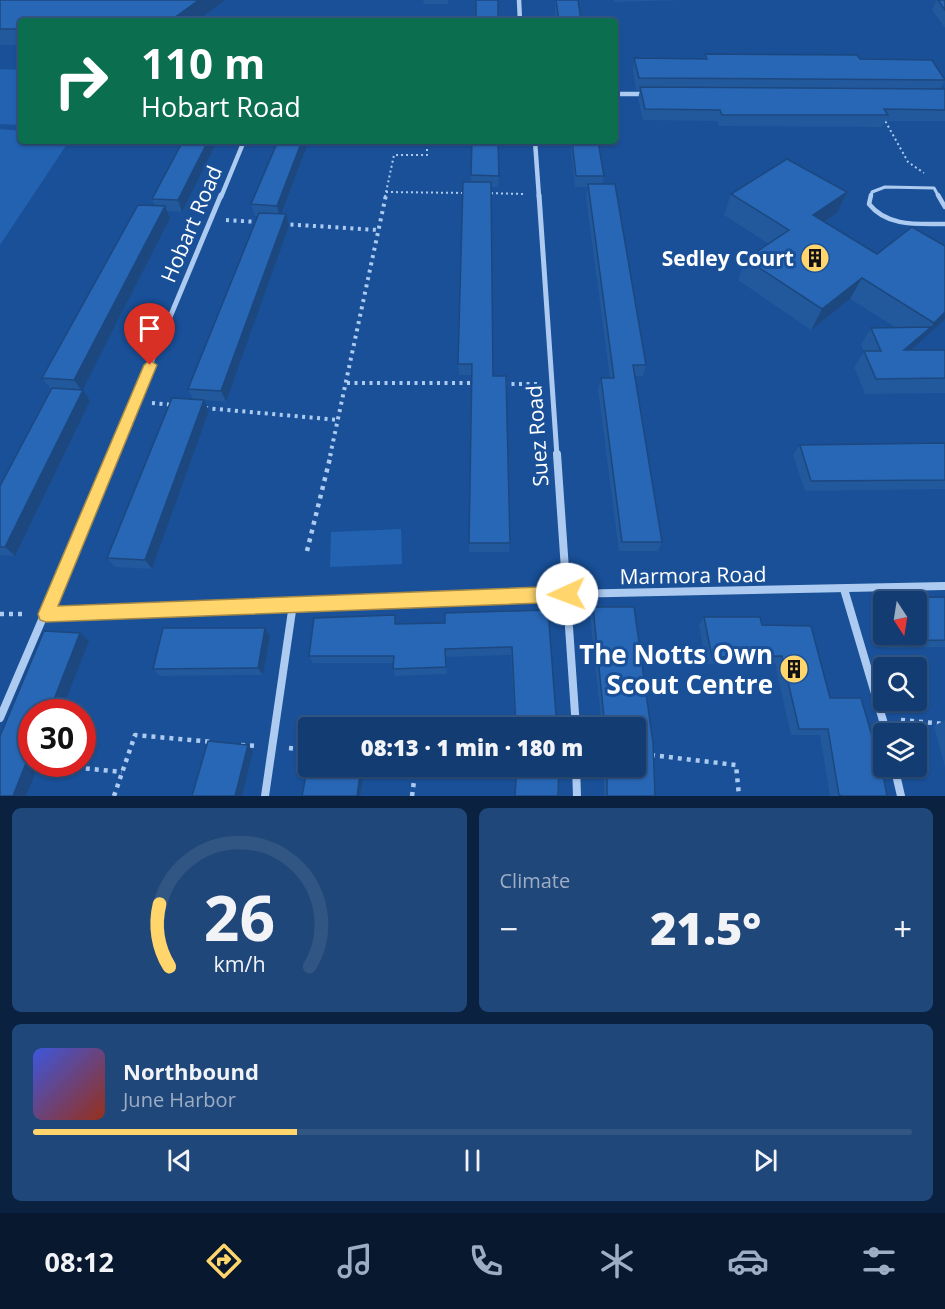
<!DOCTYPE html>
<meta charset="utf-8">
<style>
body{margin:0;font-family:"Open Sans",sans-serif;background:#20477a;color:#f1f3f6;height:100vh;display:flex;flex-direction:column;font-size:22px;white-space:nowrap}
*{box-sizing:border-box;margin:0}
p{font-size:20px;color:#9dadc4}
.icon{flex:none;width:33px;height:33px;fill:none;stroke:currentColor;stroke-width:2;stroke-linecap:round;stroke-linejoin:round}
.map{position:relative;height:796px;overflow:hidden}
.panel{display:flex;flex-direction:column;gap:12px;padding:12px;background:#0a213f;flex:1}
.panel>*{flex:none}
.top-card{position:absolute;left:18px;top:18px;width:600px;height:126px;border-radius:6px;box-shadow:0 2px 4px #0004,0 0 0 2px #325684;background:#0b6e4f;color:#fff;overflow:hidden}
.needle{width:39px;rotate:168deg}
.buttons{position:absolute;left:873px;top:591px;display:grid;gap:12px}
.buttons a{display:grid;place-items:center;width:54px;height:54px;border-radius:6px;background:#133c72;box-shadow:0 2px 4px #0004,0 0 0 2px #325684;font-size:30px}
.speed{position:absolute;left:18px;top:699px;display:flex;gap:12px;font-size:30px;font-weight:700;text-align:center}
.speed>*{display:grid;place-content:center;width:78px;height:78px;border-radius:50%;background:#133c72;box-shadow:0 2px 4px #0004,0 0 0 2px #325684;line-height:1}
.speed .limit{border:9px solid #d22;background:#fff;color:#111}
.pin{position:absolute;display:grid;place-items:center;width:51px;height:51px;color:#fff;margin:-62px -26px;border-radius:50% 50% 50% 0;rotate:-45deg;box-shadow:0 0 6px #0007}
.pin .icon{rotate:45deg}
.me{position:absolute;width:66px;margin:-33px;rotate:268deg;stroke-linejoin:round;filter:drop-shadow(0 0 4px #0008)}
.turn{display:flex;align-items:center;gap:21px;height:126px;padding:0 24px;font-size:27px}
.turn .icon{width:78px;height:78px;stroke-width:2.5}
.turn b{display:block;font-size:42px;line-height:51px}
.big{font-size:45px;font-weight:800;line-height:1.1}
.panel .tile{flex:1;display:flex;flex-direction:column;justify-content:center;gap:9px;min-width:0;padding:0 21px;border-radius:9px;background:#20477a}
.panel .dial{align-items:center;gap:0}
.dial svg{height:156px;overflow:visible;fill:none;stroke:#325684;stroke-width:7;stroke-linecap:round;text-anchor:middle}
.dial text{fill:#f1f3f6;stroke:none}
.song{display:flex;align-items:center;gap:18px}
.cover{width:72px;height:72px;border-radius:9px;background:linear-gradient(135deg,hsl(230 70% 55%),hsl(10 70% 35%))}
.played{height:6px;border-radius:3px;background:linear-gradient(90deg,#ffd56c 30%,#325684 30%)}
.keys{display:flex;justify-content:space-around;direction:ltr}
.heat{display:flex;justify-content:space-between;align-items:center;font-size:33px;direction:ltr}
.panel .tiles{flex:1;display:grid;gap:12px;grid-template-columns:1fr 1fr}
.tile:last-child{grid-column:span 2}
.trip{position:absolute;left:298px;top:717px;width:348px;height:60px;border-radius:6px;background:#133c72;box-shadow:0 2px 4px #0004,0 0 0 2px #325684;font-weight:800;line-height:60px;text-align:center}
.tab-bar{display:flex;height:96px;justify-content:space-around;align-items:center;background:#08182e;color:#9dadc4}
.tab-bar .icon{width:42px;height:42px}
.tab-bar .current{color:#ffd56c}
.tab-bar b{font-size:27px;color:#f1f3f6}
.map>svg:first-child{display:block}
</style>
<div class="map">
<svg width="945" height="796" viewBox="0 0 945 796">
<rect width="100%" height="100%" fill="#195098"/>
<g fill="#2262b1">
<path d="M 0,69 L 21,70 L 21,125 L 0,124 Z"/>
<path d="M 0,129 L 21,131 L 21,141 L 69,141 L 0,245 Z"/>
<path d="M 401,529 L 402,564 L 330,567 L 331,532 Z"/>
</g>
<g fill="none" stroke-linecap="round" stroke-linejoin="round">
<g stroke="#adcbf1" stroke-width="2" stroke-dasharray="2 3" stroke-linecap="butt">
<path d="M 883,117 L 908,162 L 924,173"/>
<path d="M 386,192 L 467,193"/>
<path d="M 486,193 L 524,194"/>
<path d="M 385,197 L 394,155 L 427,155 L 427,141"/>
</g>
<g stroke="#adcbf1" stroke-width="4" stroke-dasharray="3 4.5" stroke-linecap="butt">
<path d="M 226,220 L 258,222"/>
<path d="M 283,224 L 378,230"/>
<path d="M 347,383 L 475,383"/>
<path d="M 504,384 L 538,384"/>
<path d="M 152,403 L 174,405"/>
<path d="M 205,408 L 339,420"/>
<path d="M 330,456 L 386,195"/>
</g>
<g stroke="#adcbf1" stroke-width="4.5" stroke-dasharray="4 5" stroke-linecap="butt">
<path d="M 307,551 L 331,454"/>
<path d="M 0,614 L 27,614"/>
<path d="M 901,720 L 945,724"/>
<path d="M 241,745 L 257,746"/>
<path d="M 289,748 L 309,750"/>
<path d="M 651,755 L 736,765 L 739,796"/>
<path d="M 41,764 L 122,772"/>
<path d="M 114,796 L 135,735 L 213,742"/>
<path d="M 412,796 L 416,766"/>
</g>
<path stroke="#adcbf1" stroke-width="3" d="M 871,197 L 872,192 L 885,187 L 934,188 L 939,197"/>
<g stroke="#adcbf1" stroke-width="4.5">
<path d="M 871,195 L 869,204 C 887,227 918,224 945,224"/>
<path d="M 938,195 L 945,207"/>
</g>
<g stroke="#adcbf1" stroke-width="4.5">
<path d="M 519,0 L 520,21"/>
<path d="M 615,94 L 647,94"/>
<path d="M 535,141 L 539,197"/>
<path d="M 221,197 L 244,141"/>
</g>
<g stroke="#adcbf1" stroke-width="5">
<path d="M 539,195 L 557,456"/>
<path d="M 112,456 L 221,195"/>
</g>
<g stroke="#adcbf1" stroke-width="8">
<path d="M 557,454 L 576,728"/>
<path d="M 844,589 L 887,734"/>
<path d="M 46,614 L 567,594 L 945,586"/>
<path d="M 0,718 L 113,454"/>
<path d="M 576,766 L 577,796"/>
<path d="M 894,766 L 901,796"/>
<path d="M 265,796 L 293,604"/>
</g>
</g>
<g fill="#22599d" fill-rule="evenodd">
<path d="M 0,0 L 200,19 L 243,19 L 244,21 L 21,21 L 21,45 L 0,45 Z"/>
<path d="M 423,0 L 448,0 L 448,4 L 424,4 Z"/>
<path d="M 555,0 L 578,0 L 581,21 L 556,21 L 555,7 Z"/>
<path d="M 614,0 L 686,0 L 613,2 Z"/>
<path d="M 936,0 L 945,0 L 945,28 L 932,10 Z"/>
<path d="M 705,54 L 860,59 L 945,80 L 940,89 L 945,89 L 945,121 L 885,121 L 882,127 L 719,126 L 717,121 L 643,120 L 638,99 L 640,90 L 636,90 L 633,70 L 634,58 L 704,59 Z"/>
<path d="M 183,141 L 182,212 L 167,211 L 170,218 L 82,390 L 90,401 L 15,556 L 0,555 L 0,486 L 51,388 L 50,388 L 42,378 L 155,206 L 152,199 Z"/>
<path d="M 278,141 L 309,141 L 282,214 L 289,226 L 226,402 L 204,400 L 209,411 L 152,569 L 115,567 L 107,558 L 193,399 L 188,389 L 258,216 L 255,216 L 251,204 Z"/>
<path d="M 472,141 L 499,176 L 498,187 L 491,187 L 493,376 L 510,543 L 509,552 L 469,552 L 471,375 L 459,375 L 458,364 L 471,182 Z"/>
<path d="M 570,141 L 598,141 L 604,176 L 602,184 L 646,365 L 643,376 L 635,376 L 662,542 L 658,551 L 619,551 L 598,389 L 601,378 L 610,378 L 586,196 L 588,187 L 575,187 Z"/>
<path d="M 847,192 L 837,213 L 824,222 L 945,319 L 911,350 L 945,350 L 945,393 L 865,394 L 854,367 L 864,352 L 861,344 L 871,328 L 895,327 L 850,299 L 811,330 L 738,280 L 746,259 L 769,244 L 724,215 L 731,194 Z"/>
<path d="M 945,443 L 945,489 L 805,491 L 793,455 L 800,445 Z"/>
<path d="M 945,597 L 945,647 L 887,648 L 873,607 L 882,598 ZM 884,602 L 916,634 L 884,634 Z"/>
<path d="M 593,607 L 634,607 L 653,743 L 655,796 L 604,796 L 604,766 L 636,766 L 636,728 L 602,728 L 590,615 Z"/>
<path d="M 548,610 L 557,728 L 515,728 L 511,655 L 446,657 L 447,674 L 395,676 L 393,669 L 393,663 L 313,663 L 309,656 L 397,624 L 445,623 Z"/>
<path d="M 704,617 L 762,625 L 830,698 L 887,796 L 830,796 L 820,735 L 791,735 L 775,663 L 706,664 L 699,625 Z"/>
<path d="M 265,628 L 270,636 L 263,675 L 160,676 L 153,669 Z"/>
<path d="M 945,720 L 945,767 L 934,726 Z"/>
</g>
<g fill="#1c487f">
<path d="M 199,0 L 225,0 L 197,21 L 174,18 Z"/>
<path d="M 208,141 L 217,141 L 182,212 L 178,200 Z"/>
<path d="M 302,141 L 309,141 L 280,218 L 277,206 Z"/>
<path d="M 847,192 L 837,213 L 803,236 L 813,215 Z"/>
<path d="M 165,206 L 170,218 L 82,391 L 74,380 Z"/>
<path d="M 286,214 L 289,226 L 226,402 L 221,391 Z"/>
<path d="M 862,278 L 850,299 L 811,330 L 822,309 Z"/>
<path d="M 945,312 L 945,319 L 919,343 L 934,323 Z"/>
<path d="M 931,327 L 919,343 L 893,366 L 904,350 Z"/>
<path d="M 83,390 L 90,401 L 15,556 L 5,547 Z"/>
<path d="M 204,400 L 209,411 L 152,569 L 145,560 Z"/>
<path d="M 265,628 L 270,636 L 263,675 L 258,668 Z"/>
<path d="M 80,633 L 89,641 L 61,712 L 49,712 Z"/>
<path d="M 248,745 L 253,751 L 242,796 L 235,796 Z"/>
<path d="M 30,753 L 32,754 L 32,764 L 39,764 L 26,796 L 13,796 Z"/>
<path d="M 361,766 L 365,766 L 360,796 L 357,796 Z"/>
</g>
<g fill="#2867b6" stroke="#1c487f" stroke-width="1.5">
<path d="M 0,0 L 199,0 L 174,18 L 243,19 L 242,21 L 21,21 L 21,29 L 0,29 Z"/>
<rect x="476" y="0" width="22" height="21"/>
<path d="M 556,0 L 578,0 L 581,21 L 559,21 Z"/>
<path d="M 938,0 L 945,0 L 945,10 Z"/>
<path d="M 705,54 L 857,55 L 860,59 L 932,60 L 945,80 L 639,78 L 634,58 L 707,59 Z"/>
<path d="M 640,87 L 945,89 L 945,110 L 884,109 L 888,115 L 722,115 L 720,110 L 645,109 Z"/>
<path d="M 183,141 L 208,141 L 178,200 L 152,199 Z"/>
<path d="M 278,141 L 302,141 L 277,206 L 251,204 Z"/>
<path d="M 472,141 L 498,141 L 499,176 L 471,175 Z"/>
<path d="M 572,141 L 598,141 L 604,176 L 576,176 Z"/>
<path d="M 787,159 L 847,192 L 813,215 L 877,254 L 912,227 L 945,246 L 945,312 L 934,323 L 862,278 L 822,309 L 746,259 L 789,230 L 731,194 Z"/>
<path d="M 463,182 L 491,182 L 493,376 L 506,376 L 510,543 L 469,543 L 472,364 L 458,364 Z"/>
<path d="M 588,184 L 615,184 L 646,365 L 633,365 L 662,542 L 622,542 L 601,378 L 614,378 Z"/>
<path d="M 138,205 L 165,206 L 74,380 L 42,378 Z"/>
<path d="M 259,213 L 286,214 L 221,391 L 188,389 Z"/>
<path d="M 931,327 L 904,350 L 945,350 L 945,378 L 876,379 L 864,351 L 881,351 L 871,328 Z"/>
<path d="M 52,388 L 83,390 L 5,547 L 0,547 L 0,486 Z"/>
<path d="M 172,398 L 204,400 L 145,560 L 107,558 Z"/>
<path d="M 945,443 L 945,480 L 811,481 L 800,445 Z"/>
<path d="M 945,597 L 945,640 L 897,641 L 895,634 L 916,634 L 916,602 L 884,602 L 884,603 L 882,598 Z"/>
<path d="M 593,607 L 634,607 L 653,743 L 655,796 L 607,796 L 607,766 L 636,766 L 636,728 L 605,728 Z"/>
<path d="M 548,610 L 557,728 L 516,728 L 512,647 L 445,649 L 446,667 L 393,669 L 394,656 L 309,656 L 314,618 L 395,615 L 395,624 L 445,623 L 445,613 Z"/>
<path d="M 704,617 L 760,617 L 762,625 L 811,626 L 830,698 L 861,698 L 874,743 L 877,743 L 887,796 L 842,796 L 839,795 L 828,729 L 799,729 L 782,656 L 712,657 Z"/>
<path d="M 163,628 L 265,628 L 258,668 L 153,669 Z"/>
<path d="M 44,631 L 80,633 L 49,712 L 32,712 L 32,753 L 30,753 L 13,796 L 0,796 L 0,736 Z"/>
<path d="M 208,741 L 248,745 L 235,796 L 192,796 Z"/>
<path d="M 309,760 L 309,766 L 361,766 L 357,796 L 302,796 Z"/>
<path d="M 517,766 L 559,766 L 558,796 L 515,796 Z"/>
</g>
<path fill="#ffd56c" stroke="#a68a46" stroke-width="1.5" d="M 150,360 L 157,365 L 58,606 L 567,586 L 572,589 L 575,594 L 572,599 L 567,602 L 46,622 L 40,620 L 38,614 L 144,365 Z"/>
<defs>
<g id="building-disc" transform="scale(1.5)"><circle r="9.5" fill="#ffd56c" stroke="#195098"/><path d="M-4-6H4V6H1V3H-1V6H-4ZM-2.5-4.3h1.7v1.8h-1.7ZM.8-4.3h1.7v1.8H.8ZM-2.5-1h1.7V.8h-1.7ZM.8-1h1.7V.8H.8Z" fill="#111"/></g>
</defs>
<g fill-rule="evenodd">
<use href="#building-disc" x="815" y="258"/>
<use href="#building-disc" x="794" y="669"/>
</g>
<g text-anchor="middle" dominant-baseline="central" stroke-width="6" stroke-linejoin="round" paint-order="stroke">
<g font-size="21" fill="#fff" stroke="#195098">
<text transform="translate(191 224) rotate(-67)">Hobart Road</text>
<text transform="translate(537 436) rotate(-94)">Suez Road</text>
<text transform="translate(693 575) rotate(-1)">Marmora Road</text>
</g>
<g font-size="21" font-weight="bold" fill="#fff" stroke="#195098" text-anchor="end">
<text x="794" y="258">Sedley Court</text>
</g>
<g font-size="26" font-weight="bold" fill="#fff" stroke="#195098" text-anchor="end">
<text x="773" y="654">The Notts Own<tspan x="773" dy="30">Scout Centre</tspan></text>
</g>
</g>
</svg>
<div class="buttons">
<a><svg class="needle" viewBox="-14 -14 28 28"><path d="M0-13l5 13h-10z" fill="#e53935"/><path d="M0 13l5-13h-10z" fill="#9dadc4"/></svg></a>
<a><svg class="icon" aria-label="search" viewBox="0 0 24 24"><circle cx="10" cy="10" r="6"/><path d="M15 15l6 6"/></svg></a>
<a><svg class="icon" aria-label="layers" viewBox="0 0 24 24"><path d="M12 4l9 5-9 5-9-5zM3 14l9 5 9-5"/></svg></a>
</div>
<div class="speed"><div class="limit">30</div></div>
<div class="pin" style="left:150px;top:365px;background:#d93025"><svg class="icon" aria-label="arrive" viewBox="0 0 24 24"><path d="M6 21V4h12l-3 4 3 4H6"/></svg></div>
<svg class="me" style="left:567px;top:594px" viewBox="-20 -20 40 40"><circle r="19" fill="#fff"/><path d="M0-13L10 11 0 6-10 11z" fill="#ffd56c"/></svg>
<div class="trip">08:13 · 1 min · 180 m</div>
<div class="top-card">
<div class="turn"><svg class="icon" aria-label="right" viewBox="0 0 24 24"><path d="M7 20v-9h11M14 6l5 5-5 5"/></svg><div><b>110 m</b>Hobart Road</div></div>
</div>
</div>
<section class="panel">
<div class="tiles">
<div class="tile dial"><svg viewBox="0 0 100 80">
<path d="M14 69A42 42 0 1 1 86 69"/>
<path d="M14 69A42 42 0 0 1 9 37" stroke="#ffd56c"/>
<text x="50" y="56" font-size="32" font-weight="700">26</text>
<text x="50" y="72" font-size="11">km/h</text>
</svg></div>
<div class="tile"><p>Climate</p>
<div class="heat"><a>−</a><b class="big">21.5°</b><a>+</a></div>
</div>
<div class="tile">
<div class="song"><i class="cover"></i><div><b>Northbound</b><p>June Harbor</p></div></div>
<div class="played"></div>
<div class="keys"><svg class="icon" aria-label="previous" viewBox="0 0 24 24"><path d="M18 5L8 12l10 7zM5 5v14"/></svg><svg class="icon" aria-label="pause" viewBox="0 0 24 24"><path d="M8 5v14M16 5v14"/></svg><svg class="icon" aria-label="next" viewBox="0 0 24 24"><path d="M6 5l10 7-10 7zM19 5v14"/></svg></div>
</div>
</div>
</section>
<nav class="tab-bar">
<b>08:12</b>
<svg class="icon current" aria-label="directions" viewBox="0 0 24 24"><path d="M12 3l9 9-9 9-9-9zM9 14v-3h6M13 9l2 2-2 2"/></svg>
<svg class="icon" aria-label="music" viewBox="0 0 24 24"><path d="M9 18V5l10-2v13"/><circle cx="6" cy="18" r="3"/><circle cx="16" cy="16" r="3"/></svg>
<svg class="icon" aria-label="phone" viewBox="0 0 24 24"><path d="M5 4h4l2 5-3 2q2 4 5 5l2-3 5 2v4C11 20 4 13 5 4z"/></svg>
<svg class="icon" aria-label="climate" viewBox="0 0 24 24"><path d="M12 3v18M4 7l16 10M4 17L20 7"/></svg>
<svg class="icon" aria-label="car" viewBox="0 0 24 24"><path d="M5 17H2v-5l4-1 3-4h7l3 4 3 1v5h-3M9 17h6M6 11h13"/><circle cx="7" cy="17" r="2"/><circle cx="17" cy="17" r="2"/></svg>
<svg class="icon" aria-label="filters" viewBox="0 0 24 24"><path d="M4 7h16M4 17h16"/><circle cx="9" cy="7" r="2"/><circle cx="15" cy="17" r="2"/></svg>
</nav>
